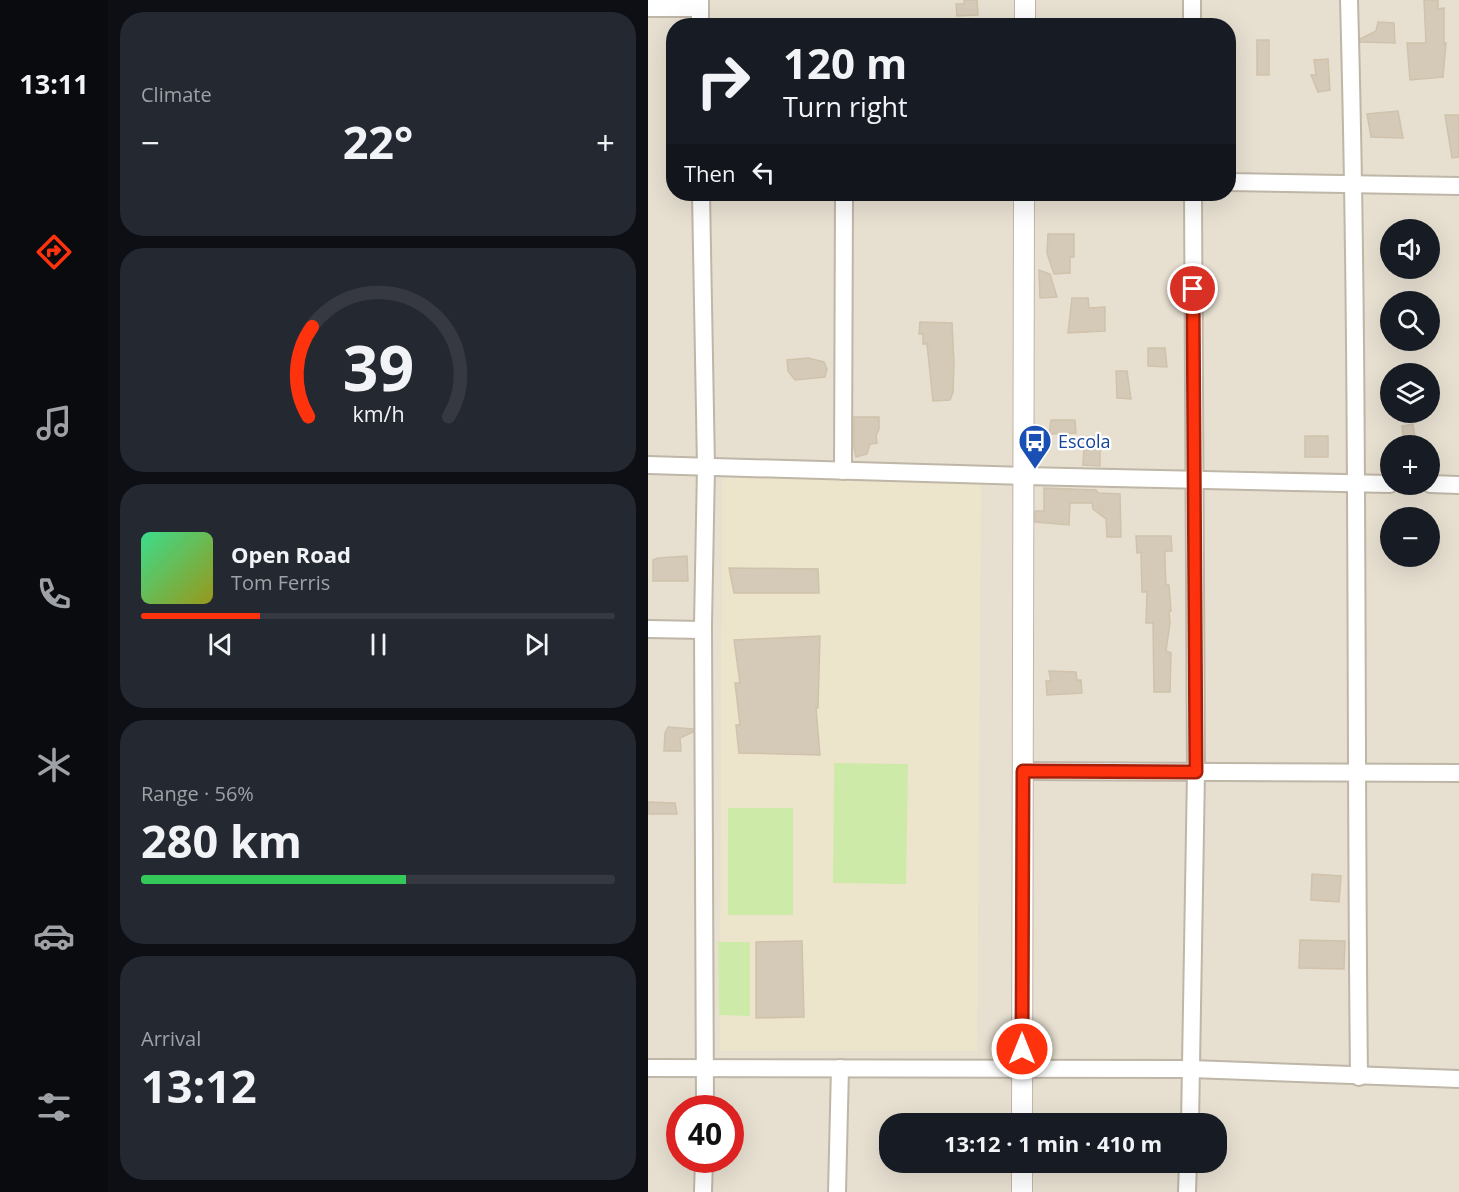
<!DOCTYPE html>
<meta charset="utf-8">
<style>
body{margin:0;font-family:"Open Sans",sans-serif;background:#242831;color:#f1f3f6;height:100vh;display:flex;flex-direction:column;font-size:22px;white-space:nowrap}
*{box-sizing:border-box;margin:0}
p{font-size:20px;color:#9ea1a6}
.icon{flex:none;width:33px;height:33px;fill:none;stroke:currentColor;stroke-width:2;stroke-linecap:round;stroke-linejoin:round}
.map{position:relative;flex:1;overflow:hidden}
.panel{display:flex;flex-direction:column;gap:12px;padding:12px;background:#0d0f14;width:540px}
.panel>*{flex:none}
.hud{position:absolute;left:18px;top:18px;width:570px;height:183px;border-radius:24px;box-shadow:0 6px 24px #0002;background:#171b24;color:#f1f3f6;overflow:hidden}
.tools{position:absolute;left:732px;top:219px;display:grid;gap:12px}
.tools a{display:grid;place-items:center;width:60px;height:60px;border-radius:50%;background:#171b24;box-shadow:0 6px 24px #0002;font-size:30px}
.speed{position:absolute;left:18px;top:1095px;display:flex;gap:12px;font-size:30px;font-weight:700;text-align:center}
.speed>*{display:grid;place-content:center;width:78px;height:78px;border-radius:50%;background:#171b24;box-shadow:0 6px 24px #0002;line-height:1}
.speed .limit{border:9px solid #d22;background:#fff;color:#111}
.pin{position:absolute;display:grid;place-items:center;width:51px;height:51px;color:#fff;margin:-26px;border:3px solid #fff;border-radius:50%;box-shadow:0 2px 6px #0007}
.me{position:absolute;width:66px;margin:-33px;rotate:0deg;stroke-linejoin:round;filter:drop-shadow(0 0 4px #0008)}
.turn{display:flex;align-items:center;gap:21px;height:126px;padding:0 18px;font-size:27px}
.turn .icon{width:78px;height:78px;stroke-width:2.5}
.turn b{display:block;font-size:42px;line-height:51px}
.then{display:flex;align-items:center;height:57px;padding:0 18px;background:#0003;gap:12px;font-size:22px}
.big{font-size:45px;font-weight:700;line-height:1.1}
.panel .card{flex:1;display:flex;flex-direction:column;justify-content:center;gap:9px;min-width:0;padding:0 21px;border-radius:24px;background:#242831}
.panel .dial{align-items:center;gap:0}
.dial svg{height:156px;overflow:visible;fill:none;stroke:#363941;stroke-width:7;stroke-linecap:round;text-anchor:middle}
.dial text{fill:#f1f3f6;stroke:none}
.song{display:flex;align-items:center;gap:18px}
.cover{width:72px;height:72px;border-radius:9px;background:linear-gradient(135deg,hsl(150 70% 55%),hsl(60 70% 35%))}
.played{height:6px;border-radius:3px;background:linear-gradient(90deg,#ff320e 25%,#363941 25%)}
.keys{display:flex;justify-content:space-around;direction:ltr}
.heat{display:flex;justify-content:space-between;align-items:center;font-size:33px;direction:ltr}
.charge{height:9px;border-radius:4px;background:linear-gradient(90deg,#34c759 56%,#363941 0)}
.trip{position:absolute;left:231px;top:1113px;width:348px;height:60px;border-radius:24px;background:#171b24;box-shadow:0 6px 24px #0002;font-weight:700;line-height:60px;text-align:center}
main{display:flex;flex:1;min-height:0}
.menu{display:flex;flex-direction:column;width:108px;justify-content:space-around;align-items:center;background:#090b0e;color:#9ea1a6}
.menu .icon{width:42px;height:42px}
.menu .selected{color:#ff320e}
.menu b{font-size:27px;color:#f1f3f6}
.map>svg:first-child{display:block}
</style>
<main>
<nav class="menu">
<b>13:11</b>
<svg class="icon selected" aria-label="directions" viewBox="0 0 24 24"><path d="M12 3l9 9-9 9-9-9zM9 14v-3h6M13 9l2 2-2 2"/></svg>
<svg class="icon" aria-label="music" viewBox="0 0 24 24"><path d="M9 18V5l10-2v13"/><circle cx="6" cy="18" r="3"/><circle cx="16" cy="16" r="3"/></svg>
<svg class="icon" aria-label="phone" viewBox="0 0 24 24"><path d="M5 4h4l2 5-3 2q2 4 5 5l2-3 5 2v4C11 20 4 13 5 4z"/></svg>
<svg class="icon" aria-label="climate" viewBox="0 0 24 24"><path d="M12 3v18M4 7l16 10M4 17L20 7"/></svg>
<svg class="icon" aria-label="car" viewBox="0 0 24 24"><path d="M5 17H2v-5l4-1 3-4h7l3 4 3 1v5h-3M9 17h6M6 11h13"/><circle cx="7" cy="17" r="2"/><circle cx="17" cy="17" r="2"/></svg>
<svg class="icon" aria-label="filters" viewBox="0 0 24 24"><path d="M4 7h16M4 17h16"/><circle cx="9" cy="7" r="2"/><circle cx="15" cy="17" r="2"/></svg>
</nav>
<section class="panel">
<div class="card"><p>Climate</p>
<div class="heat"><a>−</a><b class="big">22°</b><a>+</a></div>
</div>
<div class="card dial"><svg viewBox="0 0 100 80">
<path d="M14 69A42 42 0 1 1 86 69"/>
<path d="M14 69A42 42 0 0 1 16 23" stroke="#ff320e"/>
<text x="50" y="56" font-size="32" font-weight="700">39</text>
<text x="50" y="72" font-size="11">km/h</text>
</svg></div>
<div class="card">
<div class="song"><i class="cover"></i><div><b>Open Road</b><p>Tom Ferris</p></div></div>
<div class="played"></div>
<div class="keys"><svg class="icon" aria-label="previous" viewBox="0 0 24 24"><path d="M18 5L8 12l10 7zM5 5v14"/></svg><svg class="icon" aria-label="pause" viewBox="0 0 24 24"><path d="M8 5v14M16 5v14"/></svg><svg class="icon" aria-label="next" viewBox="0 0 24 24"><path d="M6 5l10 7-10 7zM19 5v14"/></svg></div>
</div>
<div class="card"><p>Range · 56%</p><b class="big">280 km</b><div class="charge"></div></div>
<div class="card"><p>Arrival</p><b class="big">13:12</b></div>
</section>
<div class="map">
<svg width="811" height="1192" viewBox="0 0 811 1192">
<rect width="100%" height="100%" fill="#f3eee3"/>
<path fill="#e7e0d1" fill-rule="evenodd" d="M 0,0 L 811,0 L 811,1192 L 0,1192 ZM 26,26 L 580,26 L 580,194 L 26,194 ZM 742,230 L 782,230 L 782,268 L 742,268 ZM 742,302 L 782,302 L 782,340 L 742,340 ZM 742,374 L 782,374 L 782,412 L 742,412 ZM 742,446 L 782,446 L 782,484 L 742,484 ZM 742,518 L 782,518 L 782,556 L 742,556 ZM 32,1108 L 82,1108 L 82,1160 L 32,1160 ZM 242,1124 L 568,1124 L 568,1162 L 242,1162 Z"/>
<path fill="#ede4cc" d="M 74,478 L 333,480 L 329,1051 L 72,1051 Z"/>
<g fill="#cdeaa9">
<path d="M 186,763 L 260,764 L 258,884 L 185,883 Z"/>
<rect x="80" y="808" width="65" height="107"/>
<path d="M 70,942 L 102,942 L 102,1016 L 71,1015 Z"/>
</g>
<g fill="#d5cab8" stroke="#d0c2ab" stroke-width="1.5">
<path d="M 316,0 L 329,0 L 330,15 L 309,16 L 308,4 L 316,4 Z"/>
<path d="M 776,0 L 790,0 L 790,9 L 796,8 L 796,44 L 798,43 L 795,77 L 762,80 L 759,43 L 778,43 Z"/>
<path d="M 730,22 L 746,23 L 747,43 L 712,42 L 712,39 L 728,31 Z"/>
<rect x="609" y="40" width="12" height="35"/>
<path d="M 680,59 L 682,90 L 670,92 L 663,75 L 668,75 L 666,60 Z"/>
<path d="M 750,111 L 755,138 L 723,137 L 719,114 Z"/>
<path d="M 797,115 L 811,115 L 811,157 L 804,158 Z"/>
<path d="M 400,234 L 426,234 L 426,257 L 422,257 L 422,273 L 406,274 L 399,253 Z"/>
<path d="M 391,270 L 402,274 L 409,297 L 392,298 Z"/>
<path d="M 424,298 L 440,298 L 441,308 L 457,307 L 457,331 L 420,333 Z"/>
<path d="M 272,322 L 304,323 L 306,363 L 305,392 L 302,400 L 285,401 L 279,344 L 275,344 L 275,334 L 271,334 Z"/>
<path d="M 500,348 L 517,348 L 519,367 L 500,366 Z"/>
<path d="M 160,358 L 176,362 L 179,369 L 177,377 L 147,380 L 140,371 L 139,360 Z"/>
<path d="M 468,371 L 479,371 L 483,399 L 469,398 Z"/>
<path d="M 206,417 L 231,417 L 231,429 L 228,436 L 229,443 L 222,444 L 219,454 L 208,457 L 206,448 Z"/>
<path d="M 403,420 L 427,420 L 428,433 L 401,434 Z"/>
<path d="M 765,424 L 768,446 L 756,446 L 754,426 Z"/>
<rect x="657" y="436" width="23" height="21"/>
<path d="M 436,445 L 452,445 L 452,466 L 435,465 Z"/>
<path d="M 396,488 L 448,490 L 450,493 L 472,494 L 473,537 L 459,537 L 458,519 L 445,509 L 444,503 L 422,503 L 421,525 L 387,522 L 387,511 L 396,511 Z"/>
<path d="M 488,536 L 523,536 L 524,551 L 517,551 L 517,562 L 518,585 L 521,585 L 523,611 L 521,611 L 522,623 L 518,651 L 523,653 L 522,692 L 506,692 L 505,623 L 498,623 L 499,592 L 494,592 L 493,552 L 489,553 Z"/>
<path d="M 39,556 L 40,581 L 5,581 L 5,560 L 10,558 Z"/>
<path d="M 81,568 L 170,569 L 171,593 L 86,593 Z"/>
<path d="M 172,636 L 170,708 L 168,708 L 172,755 L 91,753 L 88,725 L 92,725 L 87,683 L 92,683 L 86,640 Z"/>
<path d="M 401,671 L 428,672 L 429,680 L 433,680 L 434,693 L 399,695 L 398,681 L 403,681 Z"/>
<path d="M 20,727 L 45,729 L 45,732 L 32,738 L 33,751 L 16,751 L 17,733 Z"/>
<path d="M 0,802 L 27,803 L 29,814 L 0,814 Z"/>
<path d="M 664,874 L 693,876 L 691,902 L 663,900 Z"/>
<path d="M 652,940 L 697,941 L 696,969 L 651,968 Z"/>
<path d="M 154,941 L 156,1017 L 108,1018 L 108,942 Z"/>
</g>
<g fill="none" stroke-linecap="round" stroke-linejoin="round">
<g stroke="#beb6a6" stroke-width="20">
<g id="minor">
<path d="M 544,0 L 544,26"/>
<path d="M 701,0 C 711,359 707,718 711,1077"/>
<path d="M 0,8 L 52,8"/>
<path d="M 52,26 L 52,0"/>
<path d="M 580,182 L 811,186"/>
<path d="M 53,194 L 58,467 L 55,624 L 57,1108"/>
<path d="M 0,465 L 376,476 L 742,484"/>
<path d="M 195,471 L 196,194"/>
<path d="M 782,484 L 811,485"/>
<path d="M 0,629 L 55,630"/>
<path d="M 375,771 L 811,773"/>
<path d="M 0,1068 L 544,1069 L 811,1079"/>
<path d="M 542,1124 L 548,772 L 545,194"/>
<path d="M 55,1192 L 56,1160"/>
<path d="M 189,1192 L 192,1068"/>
<path d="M 539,1192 L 540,1162"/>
</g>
</g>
<g stroke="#beb6a6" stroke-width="22">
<g id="tertiary">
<path d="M 377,26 L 377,0"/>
<path d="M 374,1124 L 376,194"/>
<path d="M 374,1192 L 374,1162"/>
</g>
</g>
<use href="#minor" stroke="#fff" stroke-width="16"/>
<use href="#tertiary" stroke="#fff" stroke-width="20"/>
</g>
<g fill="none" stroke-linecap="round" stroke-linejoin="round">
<g stroke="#a62009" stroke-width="15">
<path id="route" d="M 374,1049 L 375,771 L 548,772 L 545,289"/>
</g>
<use href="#route" stroke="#ff320e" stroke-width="10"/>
</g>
<defs>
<g id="bus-pin" transform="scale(1.725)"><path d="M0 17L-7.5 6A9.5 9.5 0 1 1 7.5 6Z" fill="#1a4fb4" stroke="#fff"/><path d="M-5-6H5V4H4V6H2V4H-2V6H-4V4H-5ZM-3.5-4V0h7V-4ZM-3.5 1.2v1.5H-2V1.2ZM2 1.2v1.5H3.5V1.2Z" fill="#fff"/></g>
</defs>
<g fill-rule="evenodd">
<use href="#bus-pin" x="387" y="441"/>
</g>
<g text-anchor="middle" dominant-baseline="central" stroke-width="4.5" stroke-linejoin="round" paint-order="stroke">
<g font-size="18" fill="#164399" stroke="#fff" text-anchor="start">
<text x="410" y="441">Escola</text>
</g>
</g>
</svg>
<div class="tools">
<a><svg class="icon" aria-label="sound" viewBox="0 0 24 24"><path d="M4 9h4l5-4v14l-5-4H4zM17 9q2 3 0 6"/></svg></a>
<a><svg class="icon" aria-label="search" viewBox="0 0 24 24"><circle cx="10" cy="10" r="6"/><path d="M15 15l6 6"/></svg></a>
<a><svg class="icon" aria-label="layers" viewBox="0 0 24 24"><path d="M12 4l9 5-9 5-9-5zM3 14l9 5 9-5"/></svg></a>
<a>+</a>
<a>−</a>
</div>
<div class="speed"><div class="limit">40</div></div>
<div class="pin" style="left:545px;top:289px;background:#d93025"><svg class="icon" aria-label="arrive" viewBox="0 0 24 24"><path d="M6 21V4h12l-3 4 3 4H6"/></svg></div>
<svg class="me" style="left:374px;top:1049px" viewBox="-20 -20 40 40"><circle r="17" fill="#ff320e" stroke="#fff" stroke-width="3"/><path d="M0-11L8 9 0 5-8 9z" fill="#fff"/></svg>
<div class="trip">13:12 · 1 min · 410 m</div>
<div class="hud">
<div class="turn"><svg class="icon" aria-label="right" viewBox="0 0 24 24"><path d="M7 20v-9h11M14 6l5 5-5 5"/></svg><div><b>120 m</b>Turn right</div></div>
<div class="then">Then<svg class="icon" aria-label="left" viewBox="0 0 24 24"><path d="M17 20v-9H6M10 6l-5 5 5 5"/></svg></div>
</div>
</div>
</main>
